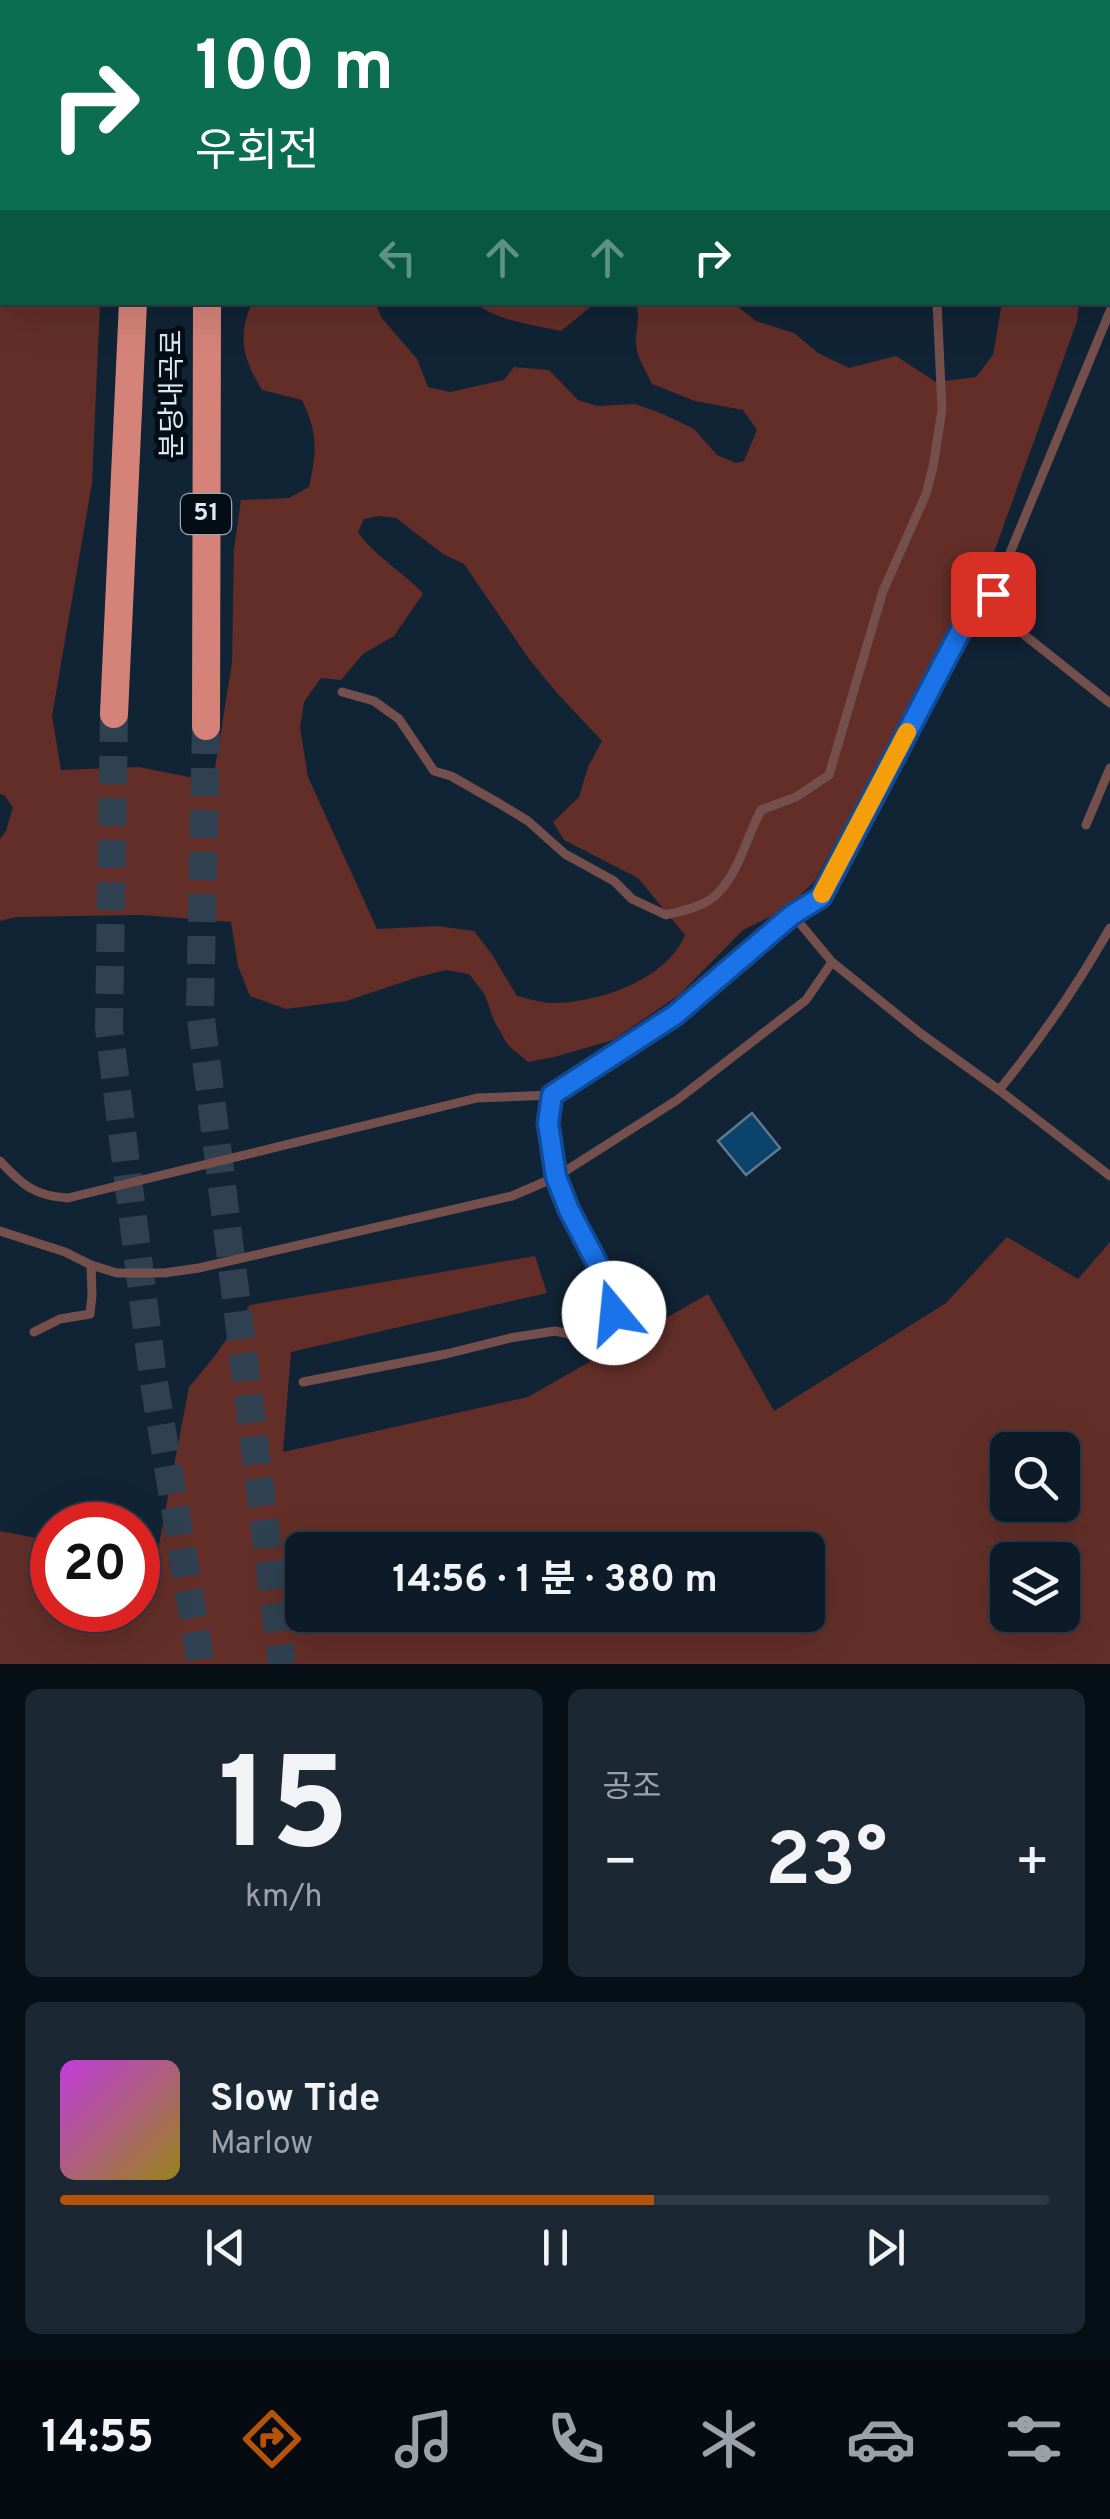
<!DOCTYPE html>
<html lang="ko">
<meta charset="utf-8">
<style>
body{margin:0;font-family:Overpass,"Noto Sans KR",sans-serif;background:#1b2834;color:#f1f3f6;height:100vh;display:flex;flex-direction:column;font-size:38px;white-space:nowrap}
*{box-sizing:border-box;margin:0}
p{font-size:32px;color:#9aa1a8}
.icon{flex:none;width:55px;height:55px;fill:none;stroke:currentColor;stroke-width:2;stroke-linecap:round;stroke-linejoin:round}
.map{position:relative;height:1664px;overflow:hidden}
.side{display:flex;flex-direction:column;gap:25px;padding:25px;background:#070f16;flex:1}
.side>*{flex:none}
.top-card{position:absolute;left:0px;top:0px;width:1110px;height:305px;box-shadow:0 10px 40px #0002,0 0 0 2px #2d3945;background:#0b6e4f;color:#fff;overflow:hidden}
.controls{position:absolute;left:990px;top:1432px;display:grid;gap:20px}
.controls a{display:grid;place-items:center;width:90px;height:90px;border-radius:15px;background:#0d1b28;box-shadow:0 10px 40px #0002,0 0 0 2px #2d3945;font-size:50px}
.speed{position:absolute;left:30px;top:1502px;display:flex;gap:20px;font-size:50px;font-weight:700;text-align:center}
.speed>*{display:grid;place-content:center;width:130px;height:130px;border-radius:50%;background:#0d1b28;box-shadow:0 10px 40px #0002,0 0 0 2px #2d3945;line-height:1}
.speed .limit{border:15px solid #d22;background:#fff;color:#111}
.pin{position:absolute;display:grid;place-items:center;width:85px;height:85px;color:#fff;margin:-42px;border-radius:20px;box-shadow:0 5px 15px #0006}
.me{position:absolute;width:110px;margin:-55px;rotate:343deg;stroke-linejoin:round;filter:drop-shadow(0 0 8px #0008)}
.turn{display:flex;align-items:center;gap:35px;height:210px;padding:0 30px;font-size:45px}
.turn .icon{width:130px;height:130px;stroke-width:2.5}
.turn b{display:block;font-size:70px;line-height:85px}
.lanes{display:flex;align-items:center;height:95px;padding:0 30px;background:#0003;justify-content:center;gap:50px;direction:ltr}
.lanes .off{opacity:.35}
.big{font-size:75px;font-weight:700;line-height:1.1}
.side .card{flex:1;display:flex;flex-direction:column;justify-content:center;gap:15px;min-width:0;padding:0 35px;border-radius:15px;background:#1b2834}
.side .dial{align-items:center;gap:0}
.dial b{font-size:130px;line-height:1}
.song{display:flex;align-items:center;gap:30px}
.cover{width:120px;height:120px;border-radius:15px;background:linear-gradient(135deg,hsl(290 70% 55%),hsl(50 70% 35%))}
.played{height:10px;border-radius:5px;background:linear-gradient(90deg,#b45309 60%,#2d3945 60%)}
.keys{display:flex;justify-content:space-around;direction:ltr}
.heat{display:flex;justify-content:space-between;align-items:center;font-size:55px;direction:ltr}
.side .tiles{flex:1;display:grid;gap:25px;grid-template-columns:1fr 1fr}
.card:last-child{grid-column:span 2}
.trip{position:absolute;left:285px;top:1532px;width:540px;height:100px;border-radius:15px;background:#0d1b28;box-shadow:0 10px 40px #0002,0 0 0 2px #2d3945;font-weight:700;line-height:100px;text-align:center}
.tabs{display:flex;height:160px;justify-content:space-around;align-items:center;background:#050b10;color:#9aa1a8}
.tabs .icon{width:70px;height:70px}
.tabs .active{color:#b45309}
.tabs b{font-size:45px;color:#f1f3f6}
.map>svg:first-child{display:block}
</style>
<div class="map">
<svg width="1110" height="1664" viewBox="0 0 1110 1664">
<rect width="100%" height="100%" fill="#112435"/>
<g fill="#632e28" fill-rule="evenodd">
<path d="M 0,0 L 117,0 L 117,2 L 2,2 L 2,302 L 100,303 L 92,483 L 52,716 L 61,770 L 139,767 L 209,781 L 215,768 L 232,663 L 234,550 L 241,500 L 289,498 L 309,487 C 317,451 318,433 302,400 L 262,390 C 243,358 237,338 252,303 L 376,303 L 381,317 L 417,359 L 428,387 L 450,392 L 504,380 L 514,367 L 549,370 L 578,400 L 597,406 L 635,404 L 663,414 L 694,429 L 717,455 L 736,463 L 744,461 L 757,430 L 743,410 L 695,401 L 652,384 C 646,371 637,358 636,344 C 635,329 642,317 635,303 L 733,303 L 756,321 L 794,333 L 818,353 L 849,368 L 896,356 L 936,382 L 976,377 L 993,355 L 1002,303 L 1079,303 L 1077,321 L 992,558 L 976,584 L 954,611 L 947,642 L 814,882 L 784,910 L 743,930 L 679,995 L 613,1040 L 554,1057 L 528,1062 L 508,1045 L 494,1021 L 485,995 L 469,974 L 446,970 L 418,977 L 346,1001 L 286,1009 L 250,996 L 238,966 L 231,922 L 141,915 L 16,917 L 0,921 L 0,839 L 6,831 L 13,807 L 4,795 L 0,794 ZM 379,516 L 396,518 L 443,554 L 464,564 L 529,659 L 558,694 L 602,741 L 588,767 L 579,797 L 553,822 L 564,840 L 638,878 L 685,935 C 666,981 595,1004 549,1003 C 538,1002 527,998 517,996 L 491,953 L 474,931 L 437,926 L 377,929 L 308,777 L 300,728 L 304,702 L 321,678 L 341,680 L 363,654 L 394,636 L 423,594 C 403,571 376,558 358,532 L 364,519 Z"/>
<path d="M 335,0 L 936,0 L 937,2 L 337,2 Z"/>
<path d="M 475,303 L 595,303 L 561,331 C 531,324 500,322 475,303 Z"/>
<path d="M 1007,1237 L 1078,1279 L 1110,1242 L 1110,1664 L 0,1664 L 0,1531 L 52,1541 L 52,1610 L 138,1610 L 138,1557 L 156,1560 L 189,1387 L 214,1357 L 250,1305 L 535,1256 L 547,1293 L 291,1352 L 283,1452 L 528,1397 L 708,1294 L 774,1411 L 946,1303 ZM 1062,1450 L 1062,1505 L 1008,1505 L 1008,1450 ZM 808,1550 L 808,1615 L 302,1615 L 302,1550 ZM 1062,1560 L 1062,1615 L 1008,1615 L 1008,1560 Z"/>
</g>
<path fill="#0a436b" stroke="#61788c" stroke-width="2.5" d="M 752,1113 L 780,1148 L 746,1175 L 718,1141 Z"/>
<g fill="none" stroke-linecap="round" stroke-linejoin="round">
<g stroke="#2f4151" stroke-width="28" stroke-dasharray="28 14" stroke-linecap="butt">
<path d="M 114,714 L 109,1028 L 153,1377 L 201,1664"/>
<path d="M 206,726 L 200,1011 L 282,1664"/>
</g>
<g stroke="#5e6f7d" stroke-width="2.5" stroke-dasharray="5 8" stroke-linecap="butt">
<path d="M 0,33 L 2,38"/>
<path d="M 0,269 L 2,266"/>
</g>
<g stroke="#744f4b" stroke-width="9">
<path d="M 324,0 L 325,2"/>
<path d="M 1081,0 L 1082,2"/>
<path d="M 1108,89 L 1110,102"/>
<path d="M 979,609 L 1007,621 L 1110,703"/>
<path d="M 342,692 L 374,701 L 399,719 L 434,771 L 451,776 L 500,804 L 528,821 L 565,854 L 614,881 L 632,899 L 666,915 C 680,911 699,908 711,899 C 737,880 746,838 761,810 L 796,797 L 829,775 L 883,591 L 926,494 L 933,467 L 942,410 L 937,302"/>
<path d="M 1086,825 L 1110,768"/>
<path d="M 832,962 L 920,1033 L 999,1090 C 1041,1039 1077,986 1110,928"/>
<path d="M 999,1090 L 1110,1176"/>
<path d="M 0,1161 C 22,1185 35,1196 68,1198 L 477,1098 L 552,1095"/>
<path d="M 0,1231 L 65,1252 L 91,1265 L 117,1273 L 164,1273 L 199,1268 L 512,1196 L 556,1177 L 548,1123 L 552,1095 L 675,1015 L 793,915 L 821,897 L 961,630 L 993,594 L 1110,311"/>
<path d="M 34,1332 L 60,1319 L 90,1314 L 92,1295 L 91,1265"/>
<path d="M 303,1382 L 446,1354 L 510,1338 L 555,1331 L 578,1336 L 604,1326 L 614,1313 C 603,1262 576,1225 556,1177 L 677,1100 L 806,1000 L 832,962 L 793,915"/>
</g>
<path stroke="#744f4b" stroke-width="18" d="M 43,0 L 46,2"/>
<g stroke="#d58379" stroke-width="28">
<path d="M 147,2 L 147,0"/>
<path d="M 209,2 L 209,0"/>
<path d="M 114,714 L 133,302"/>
<path d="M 206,726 L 207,302"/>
</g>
</g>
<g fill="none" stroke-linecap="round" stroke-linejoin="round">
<g stroke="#114b97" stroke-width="25">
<path id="route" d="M 614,1313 L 608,1284 L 569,1210 L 556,1177 L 548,1123 L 552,1095 L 675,1015 L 792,915 L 821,897 L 961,630 L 993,594"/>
</g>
<use href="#route" stroke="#1a73e8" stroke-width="18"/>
<path stroke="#f59e0b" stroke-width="18" d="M 822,894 L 907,732"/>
</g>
<g text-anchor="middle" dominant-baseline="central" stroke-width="10" stroke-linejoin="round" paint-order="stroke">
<rect fill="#050d14" stroke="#9ba6af" stroke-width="2.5" x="181" y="494" width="50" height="40" rx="8"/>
<g font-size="25" font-weight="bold" fill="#dbe7f2">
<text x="206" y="514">51</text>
</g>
<g font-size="28" fill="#dbe7f2" stroke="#050d14">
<text transform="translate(174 394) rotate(-90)">분당내곡로</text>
</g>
</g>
</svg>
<div class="controls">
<a><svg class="icon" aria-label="search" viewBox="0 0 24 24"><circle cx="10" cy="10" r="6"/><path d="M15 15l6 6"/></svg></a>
<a><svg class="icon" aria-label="layers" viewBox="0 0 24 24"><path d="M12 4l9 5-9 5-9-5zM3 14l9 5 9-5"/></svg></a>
</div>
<div class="speed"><div class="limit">20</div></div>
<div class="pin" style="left:993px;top:594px;background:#d93025"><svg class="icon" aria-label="arrive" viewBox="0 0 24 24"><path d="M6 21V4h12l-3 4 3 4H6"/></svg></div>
<svg class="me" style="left:614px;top:1313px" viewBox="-20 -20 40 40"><circle r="19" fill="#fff"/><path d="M0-13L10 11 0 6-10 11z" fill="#1a73e8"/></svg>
<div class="trip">14:56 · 1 분 · 380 m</div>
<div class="top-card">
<div class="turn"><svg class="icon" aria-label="right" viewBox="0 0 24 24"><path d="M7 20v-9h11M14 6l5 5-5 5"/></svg><div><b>100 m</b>우회전</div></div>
<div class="lanes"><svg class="icon off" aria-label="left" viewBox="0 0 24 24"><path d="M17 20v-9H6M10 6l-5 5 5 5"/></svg><svg class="icon off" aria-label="ahead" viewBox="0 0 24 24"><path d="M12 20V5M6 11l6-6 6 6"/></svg><svg class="icon off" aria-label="ahead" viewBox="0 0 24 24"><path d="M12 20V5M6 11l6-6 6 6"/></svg><svg class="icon" aria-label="right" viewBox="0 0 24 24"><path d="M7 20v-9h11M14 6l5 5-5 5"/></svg></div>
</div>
</div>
<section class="side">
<div class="tiles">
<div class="card dial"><b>15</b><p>km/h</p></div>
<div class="card"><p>공조</p>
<div class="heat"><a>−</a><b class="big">23°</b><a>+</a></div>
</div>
<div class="card">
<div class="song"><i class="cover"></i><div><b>Slow Tide</b><p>Marlow</p></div></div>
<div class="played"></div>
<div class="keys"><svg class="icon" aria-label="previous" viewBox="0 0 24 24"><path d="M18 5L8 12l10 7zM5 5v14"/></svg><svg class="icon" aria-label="pause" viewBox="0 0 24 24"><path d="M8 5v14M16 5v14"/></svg><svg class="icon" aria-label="next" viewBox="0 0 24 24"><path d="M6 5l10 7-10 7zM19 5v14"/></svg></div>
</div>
</div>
</section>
<nav class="tabs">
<b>14:55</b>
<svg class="icon active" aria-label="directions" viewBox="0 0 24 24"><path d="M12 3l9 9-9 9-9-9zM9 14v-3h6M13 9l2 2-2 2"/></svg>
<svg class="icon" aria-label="music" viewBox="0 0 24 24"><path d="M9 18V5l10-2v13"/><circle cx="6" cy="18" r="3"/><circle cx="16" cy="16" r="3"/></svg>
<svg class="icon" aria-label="phone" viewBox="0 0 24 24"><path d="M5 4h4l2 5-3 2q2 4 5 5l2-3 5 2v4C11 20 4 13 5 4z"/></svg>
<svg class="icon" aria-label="climate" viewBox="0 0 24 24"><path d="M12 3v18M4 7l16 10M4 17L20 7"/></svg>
<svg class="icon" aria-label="car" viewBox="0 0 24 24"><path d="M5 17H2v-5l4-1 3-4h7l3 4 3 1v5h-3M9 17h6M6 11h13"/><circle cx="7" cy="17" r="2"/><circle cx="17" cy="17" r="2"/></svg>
<svg class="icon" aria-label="filters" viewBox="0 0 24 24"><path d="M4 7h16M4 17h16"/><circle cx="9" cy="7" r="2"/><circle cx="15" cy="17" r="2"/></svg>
</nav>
